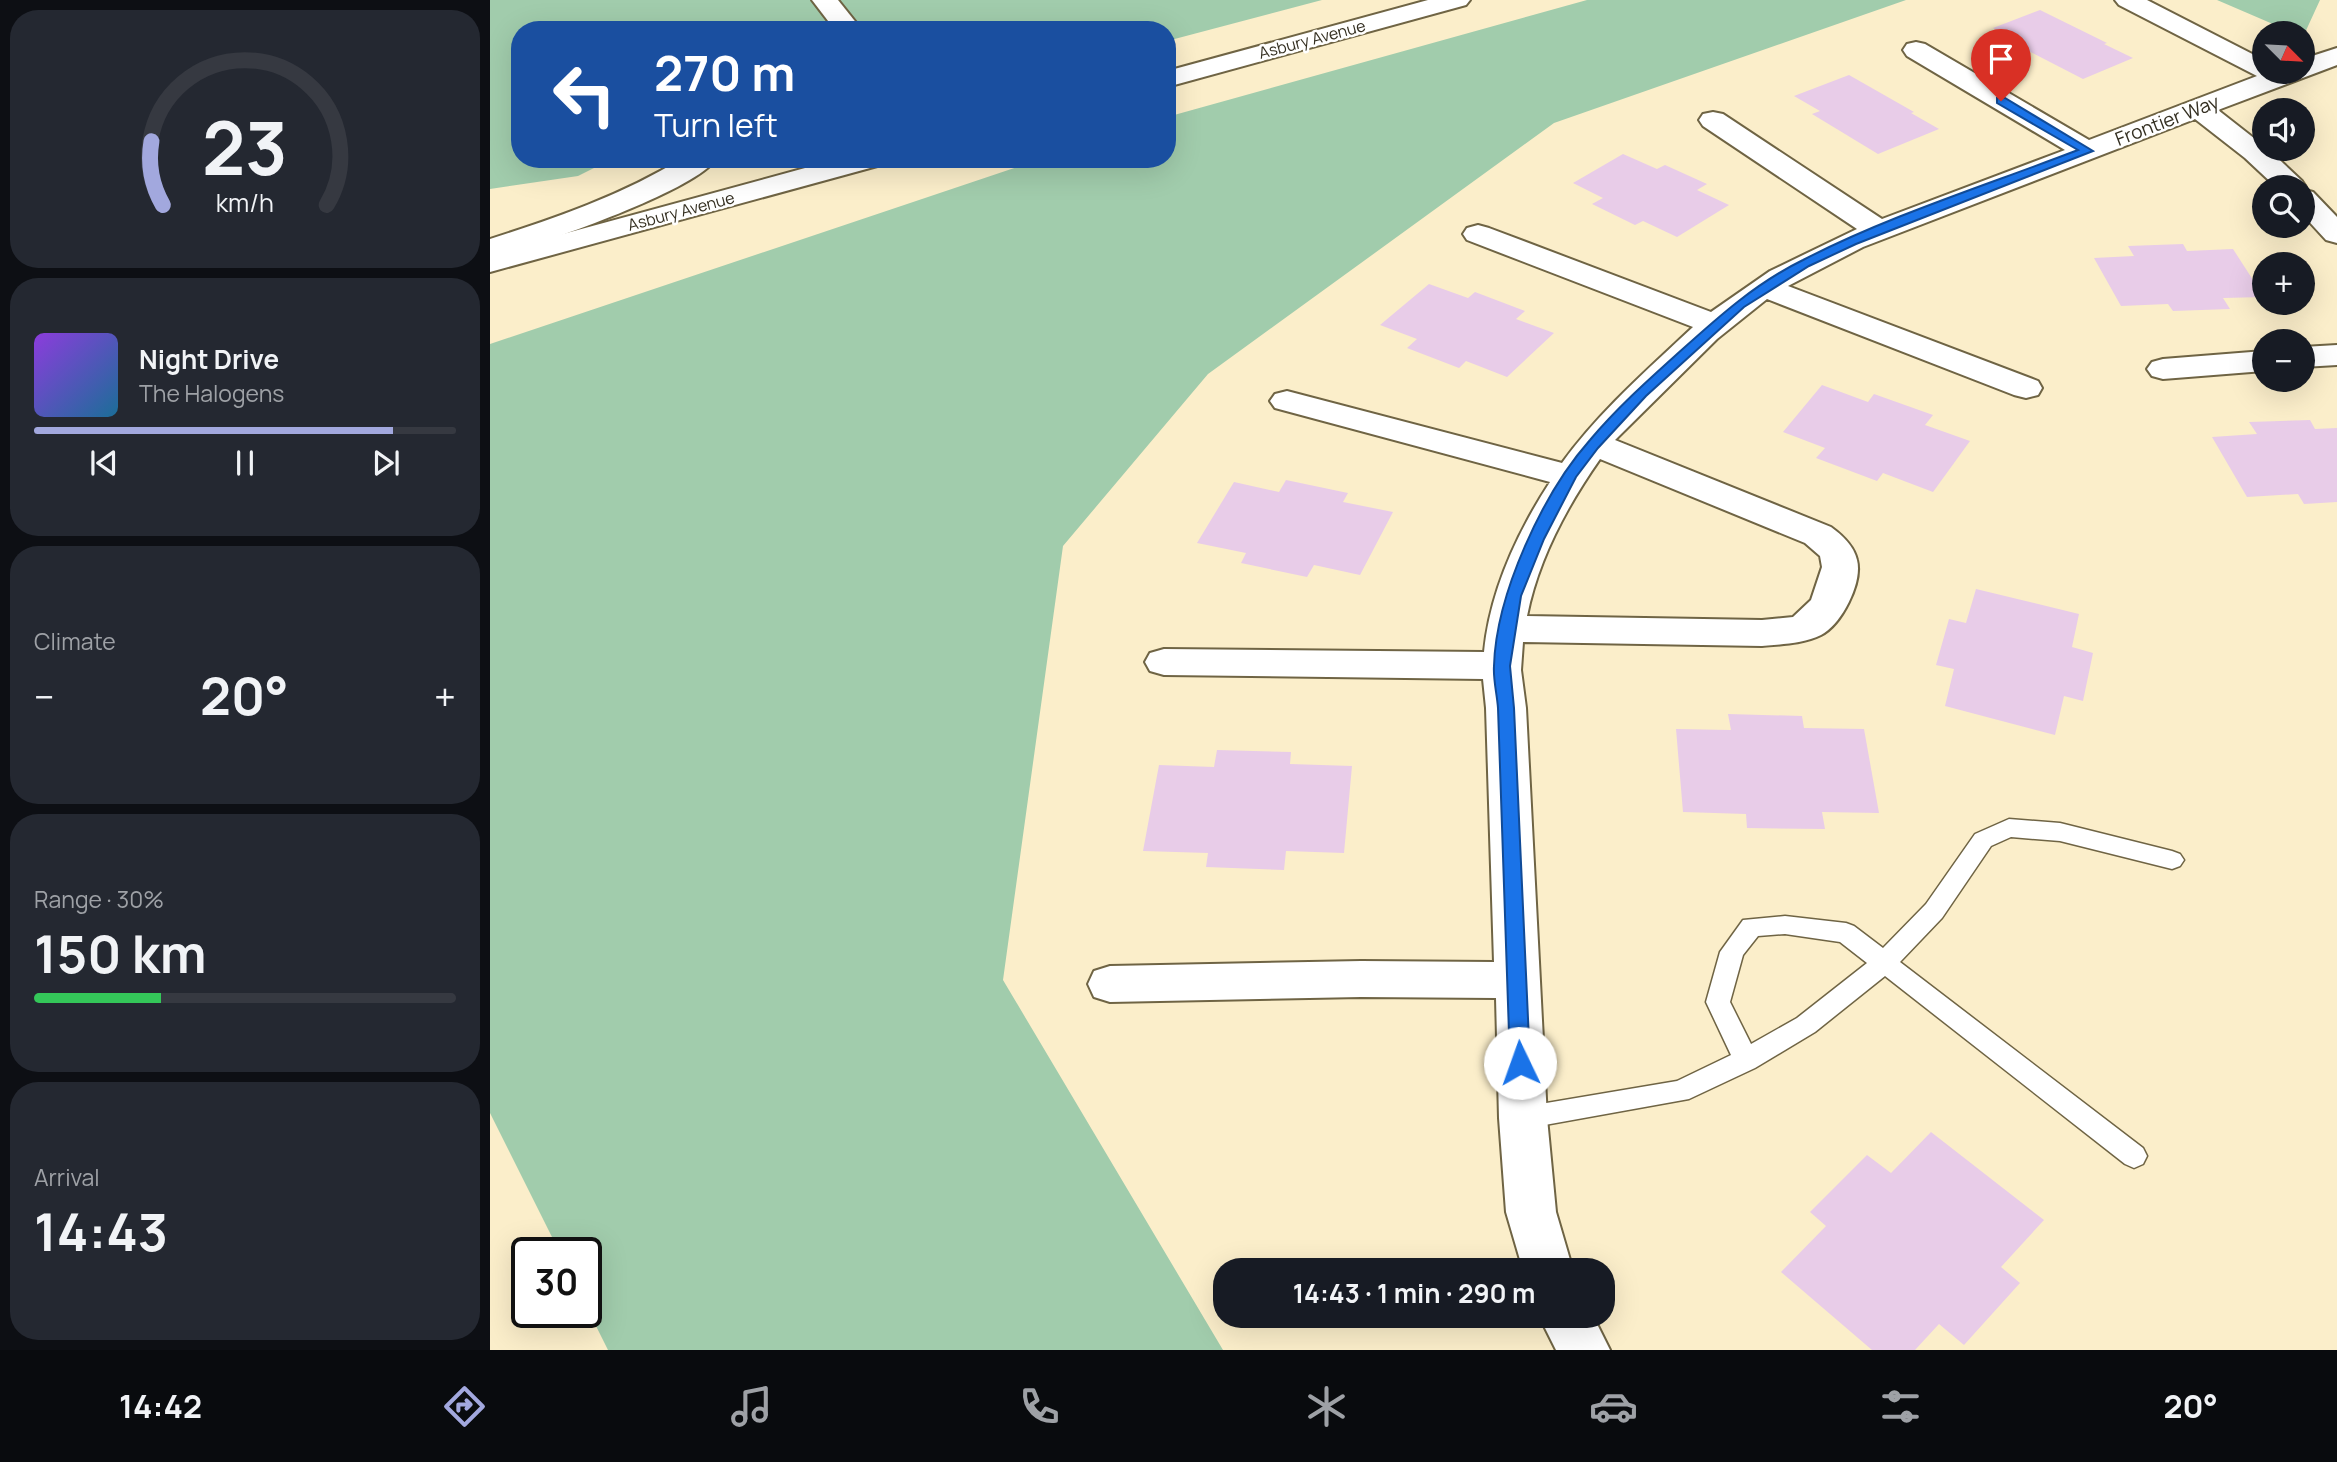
<!DOCTYPE html>
<meta charset="utf-8">
<style>
body{margin:0;font-family:Manrope,sans-serif;background:#242831;color:#f1f3f6;height:100vh;display:flex;flex-direction:column;font-size:26px;white-space:nowrap}
*{box-sizing:border-box;margin:0}
p{font-size:23px;color:#9ea1a6}
.icon{flex:none;width:38px;height:38px;fill:none;stroke:currentColor;stroke-width:2;stroke-linecap:round;stroke-linejoin:round}
.map{position:relative;flex:1;overflow:hidden}
.details{display:flex;flex-direction:column;gap:10px;padding:10px;background:#0d0f14;width:490px}
.details>*{flex:none}
.hud{position:absolute;left:21px;top:21px;width:665px;height:147px;border-radius:28px;box-shadow:0 7px 28px #0002;background:#1a4fa0;color:#fff;overflow:hidden}
.needle{width:46px;rotate:114deg}
.fabs{position:absolute;left:1762px;top:21px;display:grid;gap:14px}
.fabs a{display:grid;place-items:center;width:63px;height:63px;border-radius:50%;background:#171b24;box-shadow:0 7px 28px #0002;font-size:35px}
.speed{position:absolute;left:21px;top:1237px;display:flex;gap:14px;font-size:35px;font-weight:700;text-align:center}
.speed>*{display:grid;place-content:center;width:91px;height:91px;border-radius:50%;background:#171b24;box-shadow:0 7px 28px #0002;line-height:1}
.speed .limit{border:4px solid #111;border-radius:10px;background:#fff;color:#111}
.pin{position:absolute;display:grid;place-items:center;width:60px;height:60px;color:#fff;margin:-72px -30px;border-radius:50% 50% 50% 0;rotate:-45deg;box-shadow:0 0 7px #0007}
.pin .icon{rotate:45deg}
.me{position:absolute;width:77px;margin:-38px;rotate:357deg;stroke-linejoin:round;filter:drop-shadow(0 0 5px #0008)}
.turn{display:flex;align-items:center;gap:24px;height:147px;padding:0 28px;font-size:32px}
.turn .icon{width:91px;height:91px;stroke-width:2.5}
.turn b{display:block;font-size:49px;line-height:60px}
.big{font-size:52px;font-weight:700;line-height:1.1}
.details .tile{flex:1;display:flex;flex-direction:column;justify-content:center;gap:10px;min-width:0;padding:0 24px;border-radius:28px;background:#242831}
.details .dial{align-items:center;gap:0}
.dial svg{height:182px;overflow:visible;fill:none;stroke:#363941;stroke-width:7;stroke-linecap:round;text-anchor:middle}
.dial text{fill:#f1f3f6;stroke:none}
.song{display:flex;align-items:center;gap:21px}
.cover{width:84px;height:84px;border-radius:10px;background:linear-gradient(135deg,hsl(270 70% 55%),hsl(200 70% 35%))}
.played{height:7px;border-radius:4px;background:linear-gradient(90deg,#a2a8de 85%,#363941 85%)}
.keys{display:flex;justify-content:space-around;direction:ltr}
.heat{display:flex;justify-content:space-between;align-items:center;font-size:38px;direction:ltr}
.charge{height:10px;border-radius:5px;background:linear-gradient(90deg,#34c759 30%,#363941 0)}
.trip{position:absolute;left:723px;top:1258px;width:402px;height:70px;border-radius:28px;background:#171b24;box-shadow:0 7px 28px #0002;font-weight:700;line-height:70px;text-align:center}
.menu{display:flex;height:112px;justify-content:space-around;align-items:center;background:#090b0e;color:#9ea1a6}
.menu .icon{width:49px;height:49px}
.menu .current{color:#a2a8de}
.menu b{font-size:32px;color:#f1f3f6}
main{display:flex;flex:1;min-height:0}
.map>svg:first-child{display:block}
</style>
<main>
<section class="details">
<div class="tile dial"><svg viewBox="0 0 100 80">
<path d="M14 69A42 42 0 1 1 86 69"/>
<path d="M14 69A42 42 0 0 1 9 41" stroke="#a2a8de"/>
<text x="50" y="56" font-size="32" font-weight="700">23</text>
<text x="50" y="72" font-size="11">km/h</text>
</svg></div>
<div class="tile">
<div class="song"><i class="cover"></i><div><b>Night Drive</b><p>The Halogens</p></div></div>
<div class="played"></div>
<div class="keys"><svg class="icon" aria-label="previous" viewBox="0 0 24 24"><path d="M18 5L8 12l10 7zM5 5v14"/></svg><svg class="icon" aria-label="pause" viewBox="0 0 24 24"><path d="M8 5v14M16 5v14"/></svg><svg class="icon" aria-label="next" viewBox="0 0 24 24"><path d="M6 5l10 7-10 7zM19 5v14"/></svg></div>
</div>
<div class="tile"><p>Climate</p>
<div class="heat"><a>−</a><b class="big">20°</b><a>+</a></div>
</div>
<div class="tile"><p>Range · 30%</p><b class="big">150 km</b><div class="charge"></div></div>
<div class="tile"><p>Arrival</p><b class="big">14:43</b></div>
</section>
<div class="map">
<svg width="1847" height="1350" viewBox="0 0 1847 1350">
<rect width="100%" height="100%" fill="#fbeeca"/>
<g fill="#a1ccac">
<path d="M 0,0 L 832,0 L 677,41 L 677,30 L 30,30 L 30,159 L 122,159 L 88,176 L 0,189 Z"/>
<path d="M 1097,0 L 1416,0 L 1064,123 L 718,374 L 573,546 L 513,980 L 733,1350 L 118,1350 L 96,1306 L 96,1253 L 70,1253 L 0,1113 L 0,344 L 551,159 L 677,159 L 677,117 Z"/>
<path d="M 1727,0 L 1830,0 L 1813,37 L 1813,33 L 1804,33 Z"/>
</g>
<g fill="#e8cce8">
<path d="M 1550,10 L 1617,43 L 1614,44 L 1643,58 L 1593,79 L 1525,44 L 1530,42 L 1503,28 Z"/>
<path d="M 1359,75 L 1424,112 L 1421,113 L 1449,129 L 1388,154 L 1322,114 L 1330,111 L 1304,96 Z"/>
<path d="M 1133,154 L 1167,169 L 1175,165 L 1217,184 L 1207,190 L 1239,205 L 1187,237 L 1153,221 L 1145,225 L 1102,204 L 1113,198 L 1083,183 Z"/>
<path d="M 1693,244 L 1697,251 L 1743,249 L 1774,297 L 1733,298 L 1740,309 L 1683,311 L 1678,304 L 1631,306 L 1604,258 L 1644,256 L 1638,246 Z"/>
<path d="M 939,284 L 978,298 L 985,292 L 1035,311 L 1026,319 L 1064,333 L 1017,377 L 976,361 L 969,368 L 917,348 L 927,339 L 890,325 Z"/>
<path d="M 1332,385 L 1378,402 L 1384,394 L 1443,415 L 1435,425 L 1480,441 L 1443,492 L 1393,473 L 1387,481 L 1326,458 L 1335,448 L 1293,432 Z"/>
<path d="M 1820,420 L 1825,429 L 1847,428 L 1847,502 L 1814,504 L 1808,494 L 1757,497 L 1722,437 L 1767,434 L 1759,422 Z"/>
<path d="M 796,480 L 858,493 L 853,502 L 903,512 L 870,575 L 824,565 L 817,577 L 751,563 L 756,553 L 707,543 L 744,482 L 789,492 Z"/>
<path d="M 1486,589 L 1589,614 L 1582,647 L 1603,653 L 1593,701 L 1574,696 L 1565,735 L 1455,706 L 1464,669 L 1446,665 L 1459,619 L 1476,623 Z"/>
<path d="M 1238,714 L 1312,716 L 1314,728 L 1374,729 L 1389,813 L 1332,812 L 1335,829 L 1257,828 L 1256,814 L 1193,812 L 1186,729 L 1241,730 Z"/>
<path d="M 727,750 L 801,752 L 800,764 L 862,766 L 854,853 L 796,851 L 794,870 L 716,867 L 718,853 L 653,851 L 669,765 L 724,767 Z"/>
<path d="M 1441,1132 L 1554,1220 L 1511,1267 L 1530,1283 L 1474,1345 L 1449,1324 L 1425,1350 L 1382,1350 L 1291,1272 L 1336,1226 L 1320,1212 L 1377,1155 L 1401,1173 Z"/>
</g>
<g fill="none" stroke-linecap="round" stroke-linejoin="round">
<g stroke="#6f6444" stroke-width="3">
<path id="lane" d="M 1519,819 L 1570,823 L 1682,851 L 1690,854 L 1694,860 L 1690,866 L 1682,869 L 1570,841 L 1521,837 L 1501,846 L 1452,918 L 1410,962 L 1653,1148 L 1657,1156 L 1653,1164 L 1644,1168 L 1635,1164 L 1395,976 L 1325,1032 L 1265,1068 L 1199,1099 L 1033,1129 L 1024,1126 L 1020,1118 L 1024,1110 L 1033,1107 L 1187,1081 L 1241,1055 L 1216,1002 L 1230,952 L 1253,920 L 1295,916 L 1356,923 L 1364,926 L 1393,948 L 1436,904 L 1485,834 ZM 1295,934 L 1350,942 L 1377,963 L 1307,1018 L 1261,1044 L 1240,1002 L 1253,955 L 1268,936 Z"/>
</g>
<g stroke="#6f6444" stroke-width="4">
<g id="street">
<path d="M 1625,0 L 1657,0 L 1774,60 L 1774,72 L 1813,72 L 1813,59 L 1847,48 L 1847,65 L 1728,110 L 1774,146 L 1774,149 L 1778,149 L 1812,181 L 1816,187 L 1815,190 L 1823,192 L 1847,217 L 1847,243 L 1836,240 L 1813,215 L 1813,187 L 1786,187 L 1755,158 L 1705,119 L 1373,247 L 1298,286 L 1548,381 L 1552,388 L 1548,395 L 1536,398 L 1524,395 L 1277,299 L 1227,339 L 1125,440 L 1341,527 C 1352,535 1364,546 1367,560 C 1373,583 1351,625 1331,635 C 1313,644 1292,644 1272,646 L 1033,642 L 1031,670 L 1036,708 L 1057,1118 L 1066,1212 L 1083,1270 L 1033,1270 L 1016,1212 L 1009,1118 L 1006,998 L 871,997 L 620,1002 L 604,997 L 598,984 L 604,971 L 620,966 L 871,961 L 1004,962 L 996,708 L 993,679 L 674,675 L 660,671 L 655,662 L 660,653 L 674,649 L 994,652 C 1000,591 1027,533 1060,482 L 785,408 L 780,401 L 785,394 L 797,391 L 1072,463 C 1109,412 1157,370 1203,327 L 977,240 L 973,234 L 977,228 L 988,225 L 999,228 L 1221,312 L 1280,271 L 1367,229 L 1213,126 L 1209,120 L 1213,114 L 1223,112 L 1233,114 L 1392,219 L 1575,150 L 1417,56 L 1413,50 L 1417,44 L 1426,42 L 1435,44 L 1599,140 L 1767,76 L 1629,5 ZM 1110,459 L 1315,543 L 1330,556 L 1332,567 L 1321,600 L 1303,617 L 1272,620 L 1037,616 C 1048,560 1077,506 1110,459 Z"/>
<path d="M 1847,345 L 1847,365 L 1813,367 L 1813,347 Z"/>
<path d="M 1774,351 L 1774,371 L 1673,379 L 1662,376 L 1657,369 L 1662,362 L 1673,359 Z"/>
<path d="M 1049,1316 L 1103,1316 L 1120,1350 L 1066,1350 Z"/>
</g>
</g>
<g stroke="#6f6444" stroke-width="4">
<g id="secondary">
<path d="M 938,0 L 980,0 L 976,5 L 677,87 L 677,71 Z"/>
<path d="M 348,159 L 395,159 L 391,165 L 0,272 L 0,254 Z"/>
</g>
</g>
<g stroke="#6f6444" stroke-width="4">
<g id="highway">
<path d="M 322,0 L 348,0 L 372,30 L 345,30 Z"/>
<path d="M 191,159 L 226,159 C 204,192 43,247 0,258 L 0,239 C 66,218 132,195 191,159 Z"/>
</g>
</g>
<use href="#lane" fill="#fff" fill-rule="evenodd"/>
<use href="#street" fill="#fff" fill-rule="evenodd"/>
<use href="#secondary" fill="#fff" fill-rule="evenodd"/>
<use href="#highway" fill="#fff" fill-rule="evenodd"/>
</g>
<path fill="#1a73e8" stroke="#114b97" stroke-width="2" d="M 1507,98 L 1515,98 L 1603,151 L 1366,244 L 1319,266 L 1254,307 L 1156,396 L 1108,448 L 1086,477 L 1054,539 L 1031,596 L 1020,666 L 1024,708 L 1040,1063 L 1037,1069 L 1030,1071 L 1023,1069 L 1020,1063 L 1008,708 C 1007,694 1003,679 1004,666 C 1006,594 1053,493 1100,440 C 1126,409 1156,382 1186,355 C 1226,319 1264,284 1313,260 C 1398,216 1497,185 1588,150 L 1507,103 Z"/>
<g text-anchor="middle" dominant-baseline="central" stroke-width="5" stroke-linejoin="round" paint-order="stroke">
<g font-size="16" fill="#342f21" stroke="#fff">
<text transform="translate(822 39) rotate(-15)">Asbury Avenue</text>
<text transform="translate(191 211) rotate(-15)">Asbury Avenue</text>
</g>
<g font-size="19" fill="#342f21" stroke="#fff">
<text transform="translate(1677 120) rotate(-21)">Frontier Way</text>
</g>
</g>
</svg>
<div class="fabs">
<a><svg class="needle" viewBox="-14 -14 28 28"><path d="M0-13l5 13h-10z" fill="#e53935"/><path d="M0 13l5-13h-10z" fill="#9ea1a6"/></svg></a>
<a><svg class="icon" aria-label="sound" viewBox="0 0 24 24"><path d="M4 9h4l5-4v14l-5-4H4zM17 9q2 3 0 6"/></svg></a>
<a><svg class="icon" aria-label="search" viewBox="0 0 24 24"><circle cx="10" cy="10" r="6"/><path d="M15 15l6 6"/></svg></a>
<a>+</a>
<a>−</a>
</div>
<div class="speed"><div class="limit">30</div></div>
<div class="pin" style="left:1511px;top:101px;background:#d93025"><svg class="icon" aria-label="arrive" viewBox="0 0 24 24"><path d="M6 21V4h12l-3 4 3 4H6"/></svg></div>
<svg class="me" style="left:1030px;top:1063px" viewBox="-20 -20 40 40"><circle r="19" fill="#fff"/><path d="M0-13L10 11 0 6-10 11z" fill="#1a73e8"/></svg>
<div class="trip">14:43 · 1 min · 290 m</div>
<div class="hud">
<div class="turn"><svg class="icon" aria-label="left" viewBox="0 0 24 24"><path d="M17 20v-9H6M10 6l-5 5 5 5"/></svg><div><b>270 m</b>Turn left</div></div>
</div>
</div>
</main>
<nav class="menu">
<b>14:42</b>
<svg class="icon current" aria-label="directions" viewBox="0 0 24 24"><path d="M12 3l9 9-9 9-9-9zM9 14v-3h6M13 9l2 2-2 2"/></svg>
<svg class="icon" aria-label="music" viewBox="0 0 24 24"><path d="M9 18V5l10-2v13"/><circle cx="6" cy="18" r="3"/><circle cx="16" cy="16" r="3"/></svg>
<svg class="icon" aria-label="phone" viewBox="0 0 24 24"><path d="M5 4h4l2 5-3 2q2 4 5 5l2-3 5 2v4C11 20 4 13 5 4z"/></svg>
<svg class="icon" aria-label="climate" viewBox="0 0 24 24"><path d="M12 3v18M4 7l16 10M4 17L20 7"/></svg>
<svg class="icon" aria-label="car" viewBox="0 0 24 24"><path d="M5 17H2v-5l4-1 3-4h7l3 4 3 1v5h-3M9 17h6M6 11h13"/><circle cx="7" cy="17" r="2"/><circle cx="17" cy="17" r="2"/></svg>
<svg class="icon" aria-label="filters" viewBox="0 0 24 24"><path d="M4 7h16M4 17h16"/><circle cx="9" cy="7" r="2"/><circle cx="15" cy="17" r="2"/></svg>
<b>20°</b>
</nav>
